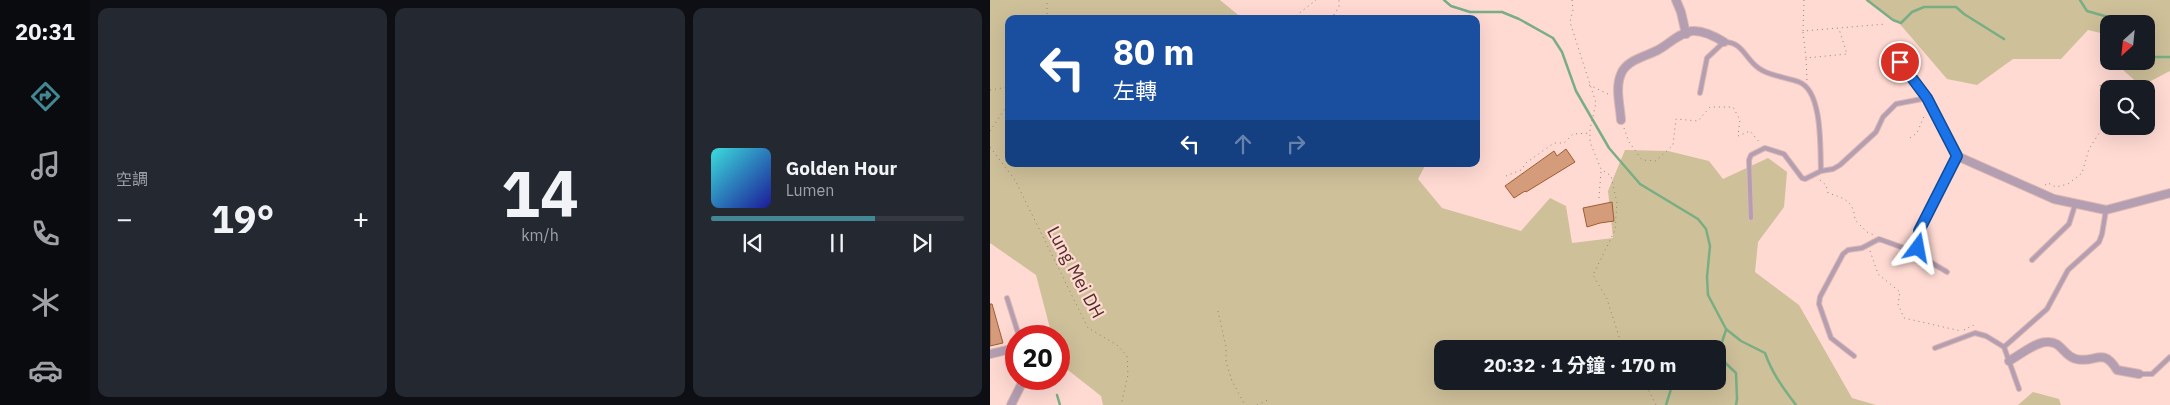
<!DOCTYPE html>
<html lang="zh-TW">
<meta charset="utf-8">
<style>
body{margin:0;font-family:"IBM Plex Sans","Noto Sans TC",sans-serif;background:#242831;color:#f1f3f6;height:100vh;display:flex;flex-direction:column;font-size:19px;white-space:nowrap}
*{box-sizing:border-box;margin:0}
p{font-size:16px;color:#9ea1a6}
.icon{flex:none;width:28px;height:28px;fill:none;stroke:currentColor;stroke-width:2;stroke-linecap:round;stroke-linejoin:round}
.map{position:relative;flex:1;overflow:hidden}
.panel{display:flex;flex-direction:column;gap:8px;padding:8px;background:#0d0f14;width:900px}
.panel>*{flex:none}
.guide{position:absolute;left:15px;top:15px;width:475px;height:152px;border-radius:10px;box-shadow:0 5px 20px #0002;background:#1a4fa0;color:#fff;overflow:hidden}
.needle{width:32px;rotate:207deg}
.buttons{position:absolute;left:1110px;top:15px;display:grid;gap:10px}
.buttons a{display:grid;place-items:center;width:55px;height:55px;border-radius:10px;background:#171b24;box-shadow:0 5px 20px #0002;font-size:25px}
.speed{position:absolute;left:15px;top:325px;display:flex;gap:10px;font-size:25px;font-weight:700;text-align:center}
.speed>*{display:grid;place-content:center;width:65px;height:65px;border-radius:50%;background:#171b24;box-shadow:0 5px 20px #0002;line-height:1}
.speed .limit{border:8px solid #d22;background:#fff;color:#111}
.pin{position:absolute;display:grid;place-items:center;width:42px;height:42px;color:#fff;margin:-21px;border:2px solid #fff;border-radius:50%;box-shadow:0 1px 5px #0007}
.me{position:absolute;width:55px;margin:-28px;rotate:13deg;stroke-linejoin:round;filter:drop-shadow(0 0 4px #0008)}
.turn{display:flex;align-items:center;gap:18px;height:105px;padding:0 25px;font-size:22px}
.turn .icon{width:65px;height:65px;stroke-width:2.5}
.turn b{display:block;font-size:35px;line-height:42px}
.lanes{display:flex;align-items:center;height:48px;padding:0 25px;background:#0003;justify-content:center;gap:25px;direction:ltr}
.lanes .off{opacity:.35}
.big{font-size:38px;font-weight:700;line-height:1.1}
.panel .widget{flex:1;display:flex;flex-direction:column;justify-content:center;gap:8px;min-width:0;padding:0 18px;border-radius:10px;background:#242831}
.panel .dial{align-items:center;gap:0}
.dial b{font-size:65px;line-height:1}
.song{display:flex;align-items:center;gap:15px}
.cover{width:60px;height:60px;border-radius:8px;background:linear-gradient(135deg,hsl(180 70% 55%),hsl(240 70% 35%))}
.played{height:5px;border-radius:2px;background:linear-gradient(90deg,#428793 65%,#363941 65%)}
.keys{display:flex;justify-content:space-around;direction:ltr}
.heat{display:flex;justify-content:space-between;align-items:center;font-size:28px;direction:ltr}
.panel .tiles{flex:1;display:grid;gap:8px;grid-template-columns:repeat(3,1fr)}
.trip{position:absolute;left:444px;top:340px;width:292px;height:50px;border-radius:10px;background:#171b24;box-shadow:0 5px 20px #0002;font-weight:700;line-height:50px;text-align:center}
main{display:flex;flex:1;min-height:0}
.dock{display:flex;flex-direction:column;width:90px;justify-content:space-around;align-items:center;background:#090b0e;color:#9ea1a6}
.dock .icon{width:35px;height:35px}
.dock .selected{color:#428793}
.dock b{font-size:22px;color:#f1f3f6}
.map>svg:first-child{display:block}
</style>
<main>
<nav class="dock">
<b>20:31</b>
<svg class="icon selected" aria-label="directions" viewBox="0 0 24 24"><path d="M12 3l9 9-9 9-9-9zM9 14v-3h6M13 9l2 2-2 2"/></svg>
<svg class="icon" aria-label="music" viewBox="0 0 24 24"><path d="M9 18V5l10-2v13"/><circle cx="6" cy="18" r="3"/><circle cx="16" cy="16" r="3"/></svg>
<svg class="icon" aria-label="phone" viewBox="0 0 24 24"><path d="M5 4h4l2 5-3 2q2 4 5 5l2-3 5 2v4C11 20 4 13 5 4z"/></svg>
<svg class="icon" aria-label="climate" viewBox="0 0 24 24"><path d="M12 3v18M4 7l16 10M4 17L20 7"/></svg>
<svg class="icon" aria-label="car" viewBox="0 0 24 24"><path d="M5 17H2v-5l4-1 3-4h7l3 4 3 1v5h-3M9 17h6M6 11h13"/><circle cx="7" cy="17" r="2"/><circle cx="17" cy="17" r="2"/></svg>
</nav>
<section class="panel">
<div class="tiles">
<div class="widget"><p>空調</p>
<div class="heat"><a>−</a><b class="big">19°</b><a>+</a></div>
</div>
<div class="widget dial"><b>14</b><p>km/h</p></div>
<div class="widget">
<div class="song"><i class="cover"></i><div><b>Golden Hour</b><p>Lumen</p></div></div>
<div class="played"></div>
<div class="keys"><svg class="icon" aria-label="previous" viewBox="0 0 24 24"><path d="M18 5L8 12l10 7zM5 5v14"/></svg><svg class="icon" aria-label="pause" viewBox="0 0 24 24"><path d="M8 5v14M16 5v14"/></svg><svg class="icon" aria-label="next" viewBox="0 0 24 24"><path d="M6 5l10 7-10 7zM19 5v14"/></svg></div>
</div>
</div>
</section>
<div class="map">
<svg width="1180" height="405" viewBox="0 0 1180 405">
<rect width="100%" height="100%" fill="#ffdad3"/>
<g fill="#cec099" fill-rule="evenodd">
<path d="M 0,0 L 230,0 L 253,19 L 19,19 L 19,164 L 436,164 L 428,179 L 452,208 L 531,231 L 560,198 L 576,206 L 582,243 L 623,238 L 618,191 L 635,150 L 678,151 L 719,161 L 733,179 L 778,158 L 797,172 L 794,207 L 768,242 L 765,272 L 809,305 L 862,398 L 886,405 L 113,405 L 111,396 L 69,363 L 69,336 L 62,336 L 46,275 L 0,243 ZM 452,349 L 728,349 L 728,381 L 452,381 Z"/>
<path d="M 877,0 L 1180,0 L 1180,71 L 1151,86 L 1133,70 L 1131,61 L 1156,61 L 1156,24 L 1119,24 L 1119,35 L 1098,30 L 1071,59 L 1023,59 L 987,85 L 957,79 L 909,23 Z"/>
<path d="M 1043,392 L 1069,399 L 1071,405 L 1028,405 Z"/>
</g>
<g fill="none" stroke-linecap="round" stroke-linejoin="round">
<g stroke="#79ae85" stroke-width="2.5">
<path d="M 454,0 L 461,6 L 480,12 L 512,12 L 529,19 L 563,38 L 572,52 L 586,91 L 619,148 L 650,184 L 708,219 L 716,229 L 720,246 L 717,277 L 718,295 L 736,329 L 751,341 L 775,353 C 782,373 793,388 806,405"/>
<path d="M 877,0 L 903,20 L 911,23 L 922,12 L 934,7 L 966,7 L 974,14 L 1014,39"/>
<path d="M 1090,0 L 1097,11 L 1118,17 L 1126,24"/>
<path d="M 1156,55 L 1160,57 L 1180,57"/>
<path d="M 728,354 L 736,330"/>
<path d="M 728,356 L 746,373 L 747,399 L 746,405"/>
<path d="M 67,395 L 70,405"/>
<path d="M 676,405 L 681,389 L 687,381"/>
</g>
</g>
<g fill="#d49c7b" stroke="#a05c31">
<path d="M 576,149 L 585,162 L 536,192 L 535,191 L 524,198 L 515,186 L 564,151 L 567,156 Z"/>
<path d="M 622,202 L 624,221 L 610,223 L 597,227 L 593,208 Z"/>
<path d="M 0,304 L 2,304 L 13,343 L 0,346 Z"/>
</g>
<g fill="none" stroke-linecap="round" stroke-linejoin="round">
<g stroke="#dcb7b1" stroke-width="6">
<g id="service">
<path d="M 710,93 L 717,58 L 734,42 C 752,42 754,56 766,66 C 777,76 796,77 809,82 C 833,91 830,149 831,171 L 843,169 L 850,165 L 886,132 L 893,117 L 906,104 L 937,98"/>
<path d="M 761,218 L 759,160 L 761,155 L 775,148 L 794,154 L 812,178 L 815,179 L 831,171"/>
<path d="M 1042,260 L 1079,224 L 1085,205"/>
<path d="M 957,272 C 948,266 931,259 928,248 C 924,233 959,172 967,156"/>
<path d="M 17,298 L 29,336"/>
<path d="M 945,348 L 985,333 L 996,336 L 1014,347"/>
<path d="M 864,356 L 841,338 L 829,304 L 830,297 L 853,254 L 858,250 L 872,248 L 889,239 L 914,248 L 928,247"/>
<path d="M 1149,374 L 1162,374 L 1180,357"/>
<path d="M 1029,389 L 1014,347 L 1057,309 L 1078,270 L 1109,242 L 1112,234 L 1116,210"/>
</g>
</g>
<g stroke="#dcb7b1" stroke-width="10">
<g id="minor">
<path d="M 686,0 L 691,12 L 696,34"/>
<path d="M 901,57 L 910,62 L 937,98 L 967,156 L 1064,199 L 1116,210 L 1180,193"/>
<path d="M 631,120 C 630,105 625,88 631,74 C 636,60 657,56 668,50 C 679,44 689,33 702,31 C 712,30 726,37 734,42"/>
<path d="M 0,354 L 26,348"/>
<path d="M 1019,361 C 1030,355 1045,342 1057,342 C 1072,341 1073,356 1086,359 C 1106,364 1112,346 1127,370 L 1149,374"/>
<path d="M 21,405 L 34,379"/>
</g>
</g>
<g stroke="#a17d77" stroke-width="1" stroke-dasharray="1 4" stroke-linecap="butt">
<path d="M 582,0 L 583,10 L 580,22 L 606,103 L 600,129 L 600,142 L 611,169 L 621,176 L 627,203 L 625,230 L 603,275 L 617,299 L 633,349"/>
<path d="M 814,0 L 813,31 L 896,24"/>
<path d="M 57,19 L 57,0"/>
<path d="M 302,19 L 326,0"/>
<path d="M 341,19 L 349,7 L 349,0"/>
<path d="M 813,32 L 816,58 L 857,54 L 849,29"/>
<path d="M 816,59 L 817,80"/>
<path d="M 599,85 L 620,95"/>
<path d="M 0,90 L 19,87"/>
<path d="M 634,128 L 639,142 L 652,160 L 666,161 L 683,145 L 686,119 L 708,121 L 720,107 L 743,107 L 750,120 L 748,136 L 760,131 L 771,144"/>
<path d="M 0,131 L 19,103"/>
<path d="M 920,138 L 927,133 L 935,114"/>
<path d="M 0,147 L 25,180 L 98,328 L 127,345 L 137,356 L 138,375 L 131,405"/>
<path d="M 516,176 L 531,170 L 536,163 L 564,143 L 574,143 L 583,134 L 600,133"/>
<path d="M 830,180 L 836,185 L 838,193 C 854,198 864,201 865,220 L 877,232 L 884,235"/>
<path d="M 1055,185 L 1058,183 L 1066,187 L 1078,184 L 1092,173 L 1099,149 L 1113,127 L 1110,84"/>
<path d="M 609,198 L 611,171"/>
<path d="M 880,251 L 888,274 L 910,292 L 908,304 L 914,318 L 971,331"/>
<path d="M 228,311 L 236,347 L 236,362 L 242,381 L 255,405"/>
<path d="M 974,330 L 983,325 L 985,327"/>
<path d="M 647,381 L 659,391 L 666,405"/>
<path d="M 267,405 L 280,399"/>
</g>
<use href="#service" stroke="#b49eb1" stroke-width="4"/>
<use href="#minor" stroke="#b49eb1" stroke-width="8"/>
</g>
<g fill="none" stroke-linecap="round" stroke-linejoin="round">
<g stroke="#114b97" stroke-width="12">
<path id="route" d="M 910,62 L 937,98 L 967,156 L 929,231 L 928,248"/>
</g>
<use href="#route" stroke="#1a73e8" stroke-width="9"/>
</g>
<g text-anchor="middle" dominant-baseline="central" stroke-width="4.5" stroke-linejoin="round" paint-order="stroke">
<g font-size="18" fill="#502d27" stroke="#ffdad3">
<text transform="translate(86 272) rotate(62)">Lung Mei DH</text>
</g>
</g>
</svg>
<div class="buttons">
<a><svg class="needle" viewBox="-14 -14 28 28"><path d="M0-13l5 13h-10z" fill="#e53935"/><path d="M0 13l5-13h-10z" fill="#9ea1a6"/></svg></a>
<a><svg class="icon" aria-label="search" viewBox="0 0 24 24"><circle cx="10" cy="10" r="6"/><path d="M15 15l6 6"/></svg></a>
</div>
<div class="speed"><div class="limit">20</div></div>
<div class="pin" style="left:910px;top:62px;background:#d93025"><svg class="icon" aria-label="arrive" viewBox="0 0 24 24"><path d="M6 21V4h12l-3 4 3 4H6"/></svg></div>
<svg class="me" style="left:928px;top:248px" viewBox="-20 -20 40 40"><path d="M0-17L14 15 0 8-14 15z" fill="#1a73e8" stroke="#fff" stroke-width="4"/></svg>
<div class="trip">20:32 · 1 分鐘 · 170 m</div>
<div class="guide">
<div class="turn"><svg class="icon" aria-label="left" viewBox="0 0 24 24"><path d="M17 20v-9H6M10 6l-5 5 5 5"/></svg><div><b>80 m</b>左轉</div></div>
<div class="lanes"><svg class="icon" aria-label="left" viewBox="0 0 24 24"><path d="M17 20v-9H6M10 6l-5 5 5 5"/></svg><svg class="icon off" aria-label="ahead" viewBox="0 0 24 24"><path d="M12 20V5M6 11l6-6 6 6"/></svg><svg class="icon off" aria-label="right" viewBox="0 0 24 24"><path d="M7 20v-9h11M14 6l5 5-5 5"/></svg></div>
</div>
</div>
</main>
